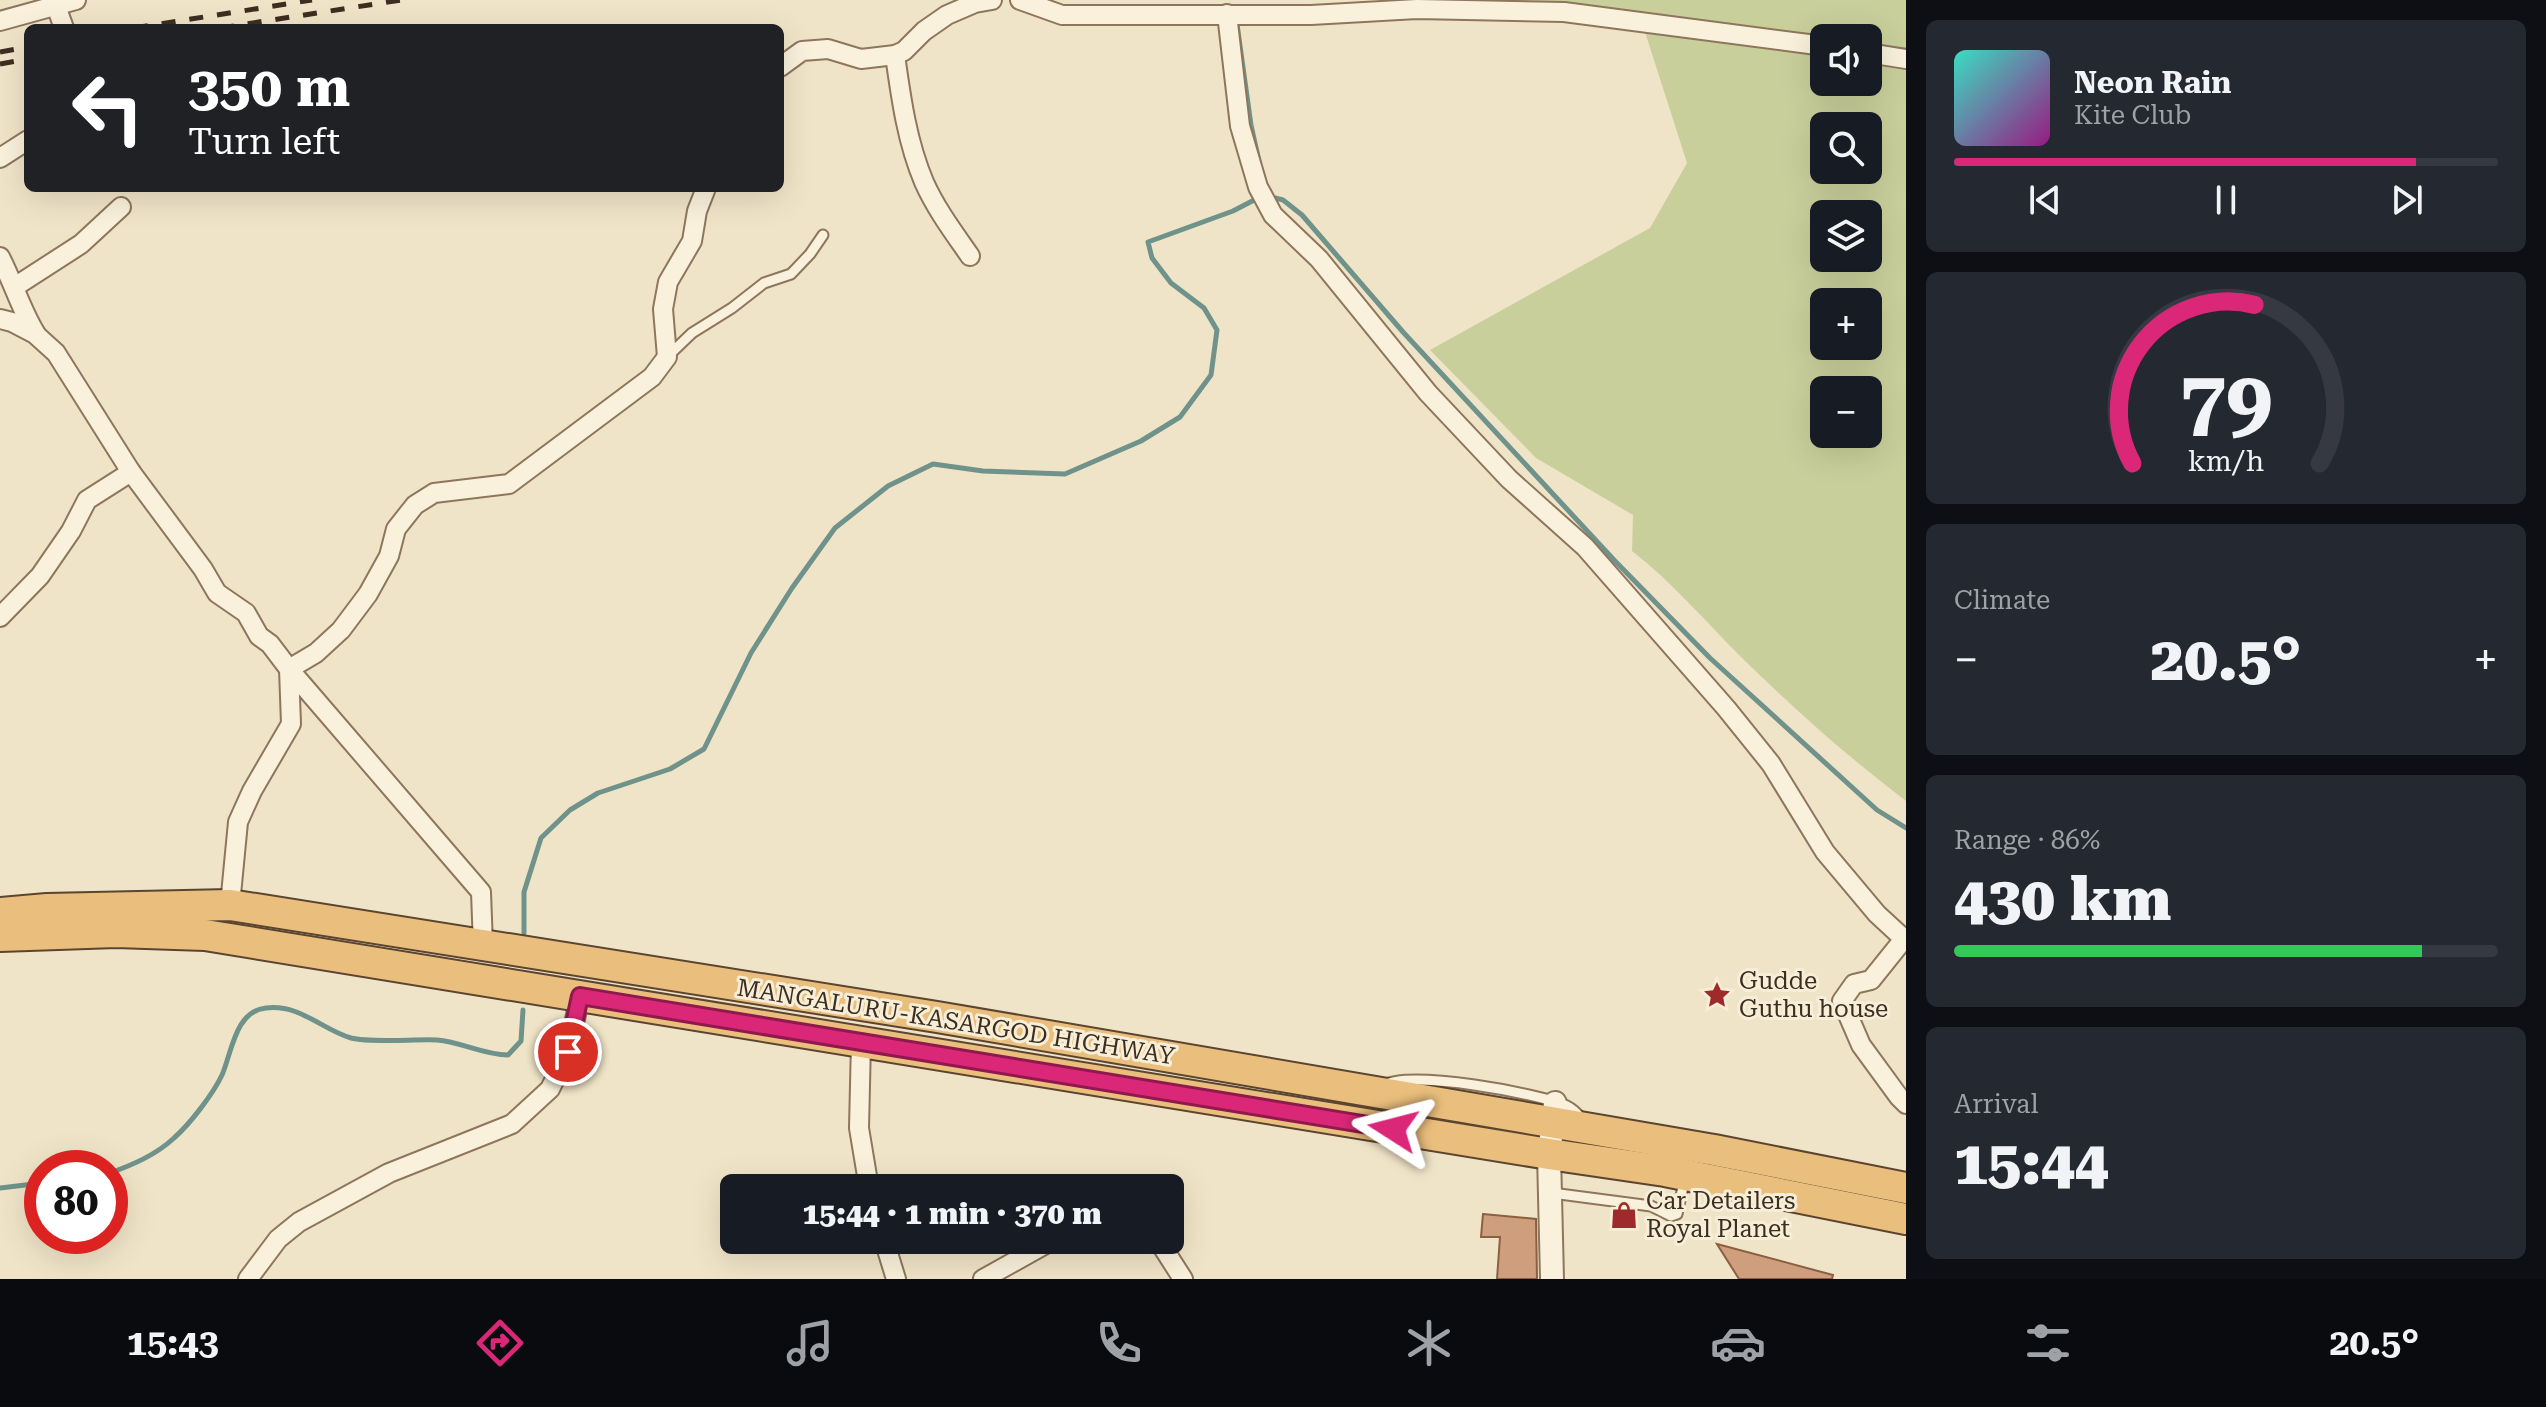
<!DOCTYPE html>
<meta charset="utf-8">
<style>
body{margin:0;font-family:"Roboto Serif",serif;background:#242831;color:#f1f3f6;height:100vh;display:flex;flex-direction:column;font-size:30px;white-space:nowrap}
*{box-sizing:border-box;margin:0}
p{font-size:26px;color:#9ea1a6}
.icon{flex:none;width:44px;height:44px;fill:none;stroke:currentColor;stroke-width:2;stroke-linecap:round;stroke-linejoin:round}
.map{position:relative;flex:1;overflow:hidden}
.sheet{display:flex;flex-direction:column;gap:20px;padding:20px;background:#0d0f14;width:640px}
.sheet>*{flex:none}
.hud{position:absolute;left:24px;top:24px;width:760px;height:168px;border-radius:12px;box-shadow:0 8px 32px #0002;background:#202124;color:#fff;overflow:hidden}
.buttons{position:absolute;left:1810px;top:24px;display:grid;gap:16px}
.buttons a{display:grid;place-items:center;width:72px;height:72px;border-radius:12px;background:#171b24;box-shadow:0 8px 32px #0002;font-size:40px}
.speed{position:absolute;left:24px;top:1150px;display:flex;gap:16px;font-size:40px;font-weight:700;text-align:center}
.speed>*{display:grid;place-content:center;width:104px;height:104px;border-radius:50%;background:#171b24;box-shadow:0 8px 32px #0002;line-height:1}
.speed .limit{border:12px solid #d22;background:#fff;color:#111}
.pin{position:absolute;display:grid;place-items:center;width:68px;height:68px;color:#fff;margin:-34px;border:4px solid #fff;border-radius:50%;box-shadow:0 2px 8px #0007}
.me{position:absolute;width:88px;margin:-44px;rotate:279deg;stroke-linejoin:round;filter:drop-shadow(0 0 6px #0008)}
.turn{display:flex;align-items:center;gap:28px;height:168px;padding:0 32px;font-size:36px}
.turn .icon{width:104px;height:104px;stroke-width:2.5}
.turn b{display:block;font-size:56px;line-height:68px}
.big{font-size:60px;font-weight:800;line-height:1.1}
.sheet .card{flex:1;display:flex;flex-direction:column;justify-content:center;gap:12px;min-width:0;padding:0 28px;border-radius:12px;background:#242831}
.sheet .dial{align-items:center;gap:0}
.dial svg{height:208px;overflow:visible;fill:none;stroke:#363941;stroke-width:7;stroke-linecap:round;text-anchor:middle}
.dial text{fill:#f1f3f6;stroke:none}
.song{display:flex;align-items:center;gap:24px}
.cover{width:96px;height:96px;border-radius:12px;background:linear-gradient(135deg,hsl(170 70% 55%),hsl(310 70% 35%))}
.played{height:8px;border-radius:4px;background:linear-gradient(90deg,#db2777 85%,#363941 85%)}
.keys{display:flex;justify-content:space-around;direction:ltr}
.heat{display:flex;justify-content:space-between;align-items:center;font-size:44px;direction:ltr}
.charge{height:12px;border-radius:6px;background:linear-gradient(90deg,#34c759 86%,#363941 0)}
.trip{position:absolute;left:720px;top:1174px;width:464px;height:80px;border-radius:12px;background:#171b24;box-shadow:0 8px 32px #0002;font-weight:800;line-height:80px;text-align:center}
.menu{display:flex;height:128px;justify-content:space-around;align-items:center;background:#090b0e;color:#9ea1a6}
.menu .icon{width:56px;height:56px}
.menu .on{color:#db2777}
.menu b{font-size:36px;color:#f1f3f6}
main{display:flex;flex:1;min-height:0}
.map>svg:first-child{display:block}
</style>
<main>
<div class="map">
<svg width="1906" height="1279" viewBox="0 0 1906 1279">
<rect width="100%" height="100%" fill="#f0e4c8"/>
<path fill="#c9cf9b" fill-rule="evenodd" d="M 1505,0 L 1906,0 L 1906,801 C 1848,757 1793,708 1741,657 C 1705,621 1672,582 1632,551 L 1633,515 L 1536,458 L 1430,350 L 1650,228 L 1687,163 L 1644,29 L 1509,18 ZM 1824,38 L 1868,38 L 1868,82 L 1824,82 ZM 1824,126 L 1868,126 L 1868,170 L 1824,170 ZM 1824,214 L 1868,214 L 1868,258 L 1824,258 ZM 1824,302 L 1868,302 L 1868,346 L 1824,346 ZM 1824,390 L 1868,390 L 1868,434 L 1824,434 Z"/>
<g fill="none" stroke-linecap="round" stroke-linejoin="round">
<g stroke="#6f938a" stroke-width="5">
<path d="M 1237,24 L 1251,125 L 1259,161"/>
<path d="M 1268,196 L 1283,200 L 1302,215 L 1403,332 L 1615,561 L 1710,658 L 1877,810 L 1906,828"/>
<path d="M 524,933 L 524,892 L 541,838 L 570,810 L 598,793 L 670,769 L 704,749 L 751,653 L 792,588 L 835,528 L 888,486 L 933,464 L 983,471 L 1065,474 L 1141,441 L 1180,417 L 1211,375 L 1217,330 L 1204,308 L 1171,283 L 1152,258 L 1148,242 L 1233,211 L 1258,198"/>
<path d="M 110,1173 C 132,1165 156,1155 174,1138 C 190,1124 213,1094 222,1075 C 232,1052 235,1011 266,1008 C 300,1004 321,1029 351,1038 C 370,1043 415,1039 437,1040 C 462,1042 483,1055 508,1055 L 521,1041 L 523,1010"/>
<path d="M 0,1188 L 42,1183"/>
</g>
</g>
<g fill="#cf9f7d" stroke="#8d5f41" stroke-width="2">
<path d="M 1483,1214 L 1536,1219 L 1537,1279 L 1497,1279 L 1500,1237 L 1481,1237 Z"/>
<path d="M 1717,1244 L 1833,1275 L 1832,1279 L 1739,1279 Z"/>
</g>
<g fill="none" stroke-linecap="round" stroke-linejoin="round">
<g stroke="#8d765c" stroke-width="13">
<g id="service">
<path d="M 667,357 L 692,333 L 732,308 L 764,283 L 791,274 L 810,254 L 823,235"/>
<path d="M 1384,1085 C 1411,1070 1537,1093 1567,1106 C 1573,1109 1577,1113 1581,1118"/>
<path d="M 1552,1193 L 1651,1206 L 1671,1216 L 1677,1214 L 1685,1178"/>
</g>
</g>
<g stroke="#8d765c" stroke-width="22">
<g id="minor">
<path d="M 1020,0 L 1062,15 L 1311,15 L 1417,9 L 1564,12 L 1824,46"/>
<path d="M 56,6 L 64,28"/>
<path d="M 1227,14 L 1240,126 L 1258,187 L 1273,215 L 1319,259 L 1428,393 L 1509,479 L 1585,547 L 1726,708 L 1771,764 L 1825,852 L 1877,914 L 1904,939 L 1871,980 L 1854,984 L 1842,1001 L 1861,1045 L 1899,1097 L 1906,1104"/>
<path d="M 0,21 L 76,0"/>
<path d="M 1868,53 L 1906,59"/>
<path d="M 895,55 C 901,98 907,142 924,182 C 936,209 954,233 970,256"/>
<path d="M 780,67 L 802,51 L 828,49 L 861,59 L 895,55 L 904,51 L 924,31 L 947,15 L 975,3 L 992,0"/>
<path d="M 0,158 L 28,140"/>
<path d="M 0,257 C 13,282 22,312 36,334"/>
<path d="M 16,286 L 81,244 L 121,207"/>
<path d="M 0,319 L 12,322 L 35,334 L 56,353 L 131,472 L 203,569 L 217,593 L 246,613 L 259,636 L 270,644 L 289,669 L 291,724 L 252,791 L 238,822 L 230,905"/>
<path d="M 0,617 L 40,576 L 71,531 L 87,500 L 131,472"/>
<path d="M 483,946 L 481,892 L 289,669 L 316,653 L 341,630 L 368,594 L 389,556 L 396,529 L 415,505 L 434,493 L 509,484 L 652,377 L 667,357 L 663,309 L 668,282 L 692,241 L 697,211 L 706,188"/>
<path d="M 861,1042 L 859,1128 L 869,1188"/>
<path d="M 884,1240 L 896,1279"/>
<path d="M 1158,1240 L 1183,1279"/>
<path d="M 248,1279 L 278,1239 L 299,1222 L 389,1173 L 512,1124 L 550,1089 L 568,1052 L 580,996"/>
<path d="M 983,1279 L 1053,1240"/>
</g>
</g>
<g stroke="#8d765c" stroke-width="26">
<path id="tertiary" d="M 1552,1279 L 1549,1154 L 1555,1103"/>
</g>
<g stroke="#5b4430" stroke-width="34">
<g id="trunk">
<path d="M 0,913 L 47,909 L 230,905 L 937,1017 L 1714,1150 L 1906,1188"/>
<path d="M 0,936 L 116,932 L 205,935 L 1549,1154 L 1665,1171 L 1906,1219"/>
</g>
</g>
<use href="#service" stroke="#faf1dc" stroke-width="9"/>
<use href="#minor" stroke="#faf1dc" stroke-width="18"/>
<use href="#tertiary" stroke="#faf1dc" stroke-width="22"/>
<use href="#trunk" stroke="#eabe7c" stroke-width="30"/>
<g stroke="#3d2e20" stroke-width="5" stroke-dasharray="14 14" stroke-linecap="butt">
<path d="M 134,28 L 312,0"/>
<path d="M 220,28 L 401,0"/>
<path d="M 0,52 L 28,47"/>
<path d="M 0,64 L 28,59"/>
</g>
</g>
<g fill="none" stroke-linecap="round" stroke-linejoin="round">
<g stroke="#8e194d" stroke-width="20">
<path id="route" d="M 568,1052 L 580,996 L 1393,1129"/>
</g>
<use href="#route" stroke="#db2777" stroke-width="14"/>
</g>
<defs>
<g id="sight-bare" transform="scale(2.16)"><path d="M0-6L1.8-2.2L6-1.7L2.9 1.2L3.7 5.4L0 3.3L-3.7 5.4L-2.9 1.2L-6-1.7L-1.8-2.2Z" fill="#9e2a2b" stroke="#f7eed8" stroke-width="2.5" paint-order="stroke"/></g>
<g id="shop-bare" transform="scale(2.16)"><path d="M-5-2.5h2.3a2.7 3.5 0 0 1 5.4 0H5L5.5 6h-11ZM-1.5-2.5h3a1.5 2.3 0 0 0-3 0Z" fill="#9e2a2b" stroke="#f7eed8" stroke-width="2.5" paint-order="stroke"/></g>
</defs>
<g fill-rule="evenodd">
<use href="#sight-bare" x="1717" y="995"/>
<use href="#shop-bare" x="1624" y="1215"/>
</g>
<g text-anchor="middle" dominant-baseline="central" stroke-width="6" stroke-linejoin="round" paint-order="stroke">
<g font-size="24" fill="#3d2e20" stroke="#f7eed8" text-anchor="start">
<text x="1739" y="981">Gudde<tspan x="1739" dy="28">Guthu house</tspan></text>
<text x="1646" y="1201">Car Detailers<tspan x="1646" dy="28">Royal Planet</tspan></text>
</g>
<g font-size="24" fill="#3d2e20" stroke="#f7eed8">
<text transform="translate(956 1022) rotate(9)">MANGALURU-KASARGOD HIGHWAY</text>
</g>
</g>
</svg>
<div class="buttons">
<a><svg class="icon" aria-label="sound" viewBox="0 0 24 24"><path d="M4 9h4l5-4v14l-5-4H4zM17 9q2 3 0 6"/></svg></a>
<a><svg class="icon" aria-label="search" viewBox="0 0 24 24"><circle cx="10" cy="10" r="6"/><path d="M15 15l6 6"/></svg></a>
<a><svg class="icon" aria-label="layers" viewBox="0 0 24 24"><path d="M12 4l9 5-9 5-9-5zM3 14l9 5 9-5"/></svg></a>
<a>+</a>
<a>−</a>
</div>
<div class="speed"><div class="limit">80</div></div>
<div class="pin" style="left:568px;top:1052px;background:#d93025"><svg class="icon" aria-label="arrive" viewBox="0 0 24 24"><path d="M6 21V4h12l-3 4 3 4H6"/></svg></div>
<svg class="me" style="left:1393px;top:1129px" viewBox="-20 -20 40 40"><path d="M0-17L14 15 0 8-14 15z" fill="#db2777" stroke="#fff" stroke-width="4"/></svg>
<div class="trip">15:44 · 1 min · 370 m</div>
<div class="hud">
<div class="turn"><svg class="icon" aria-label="left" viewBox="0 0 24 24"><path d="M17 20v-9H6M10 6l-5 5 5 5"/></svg><div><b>350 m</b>Turn left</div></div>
</div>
</div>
<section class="sheet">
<div class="card">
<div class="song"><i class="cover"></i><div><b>Neon Rain</b><p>Kite Club</p></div></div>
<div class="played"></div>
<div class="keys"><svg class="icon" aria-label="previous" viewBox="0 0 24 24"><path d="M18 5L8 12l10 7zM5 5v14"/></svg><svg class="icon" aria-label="pause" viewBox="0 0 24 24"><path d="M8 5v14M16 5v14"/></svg><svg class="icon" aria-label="next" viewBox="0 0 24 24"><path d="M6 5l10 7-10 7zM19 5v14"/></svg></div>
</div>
<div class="card dial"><svg viewBox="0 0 100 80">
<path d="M14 69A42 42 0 1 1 86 69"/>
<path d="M14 69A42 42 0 0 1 61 8" stroke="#db2777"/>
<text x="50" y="56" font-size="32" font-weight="700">79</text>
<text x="50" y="72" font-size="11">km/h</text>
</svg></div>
<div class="card"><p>Climate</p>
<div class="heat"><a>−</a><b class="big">20.5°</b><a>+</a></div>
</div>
<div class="card"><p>Range · 86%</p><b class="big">430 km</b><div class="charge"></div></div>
<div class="card"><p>Arrival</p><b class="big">15:44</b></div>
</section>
</main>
<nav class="menu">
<b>15:43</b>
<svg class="icon on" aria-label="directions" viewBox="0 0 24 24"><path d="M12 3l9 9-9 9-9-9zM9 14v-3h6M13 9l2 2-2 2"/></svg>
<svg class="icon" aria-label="music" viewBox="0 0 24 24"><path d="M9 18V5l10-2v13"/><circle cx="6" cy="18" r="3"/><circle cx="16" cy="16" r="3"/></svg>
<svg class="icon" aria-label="phone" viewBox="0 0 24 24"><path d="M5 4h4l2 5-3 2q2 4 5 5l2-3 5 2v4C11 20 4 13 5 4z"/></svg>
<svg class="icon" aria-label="climate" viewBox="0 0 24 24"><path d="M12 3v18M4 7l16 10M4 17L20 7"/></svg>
<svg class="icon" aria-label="car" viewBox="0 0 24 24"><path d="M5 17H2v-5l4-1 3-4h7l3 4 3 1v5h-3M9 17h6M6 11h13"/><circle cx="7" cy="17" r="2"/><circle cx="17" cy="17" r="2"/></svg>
<svg class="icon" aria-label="filters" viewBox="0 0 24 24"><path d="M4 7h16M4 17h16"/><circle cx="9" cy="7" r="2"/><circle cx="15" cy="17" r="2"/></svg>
<b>20.5°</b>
</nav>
